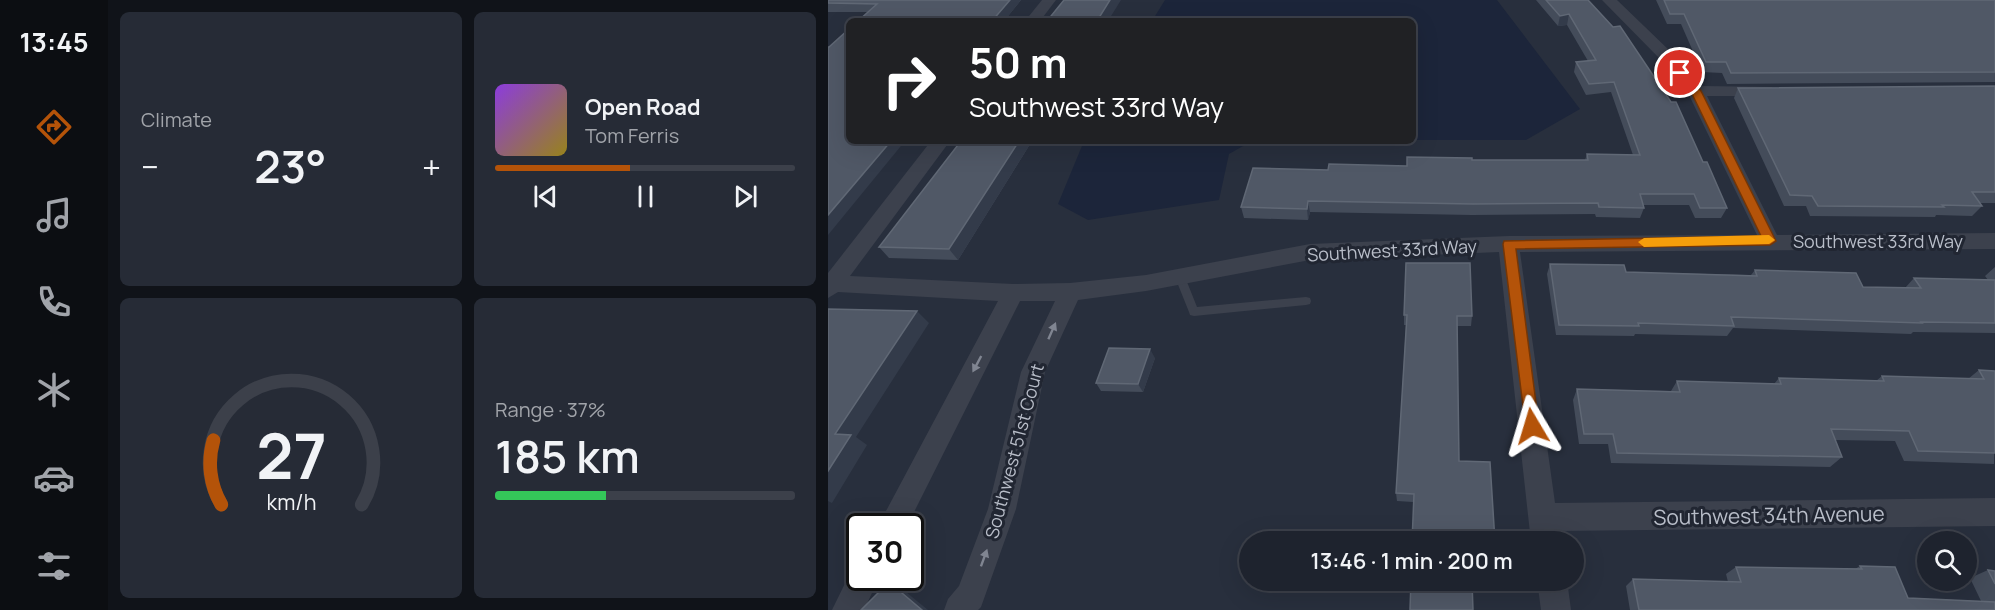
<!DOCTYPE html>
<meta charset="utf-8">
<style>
body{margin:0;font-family:Manrope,sans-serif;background:#262b36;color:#f1f3f6;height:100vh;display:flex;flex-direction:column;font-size:22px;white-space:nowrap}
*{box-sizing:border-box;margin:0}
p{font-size:20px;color:#a1a4aa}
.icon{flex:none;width:33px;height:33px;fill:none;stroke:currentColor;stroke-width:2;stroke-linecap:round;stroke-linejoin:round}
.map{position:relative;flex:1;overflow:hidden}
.side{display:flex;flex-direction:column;gap:12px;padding:12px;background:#101319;width:720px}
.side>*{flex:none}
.banner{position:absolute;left:18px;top:18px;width:570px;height:126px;border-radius:9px;box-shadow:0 6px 24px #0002,0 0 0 2px #3c404a;background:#202124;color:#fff;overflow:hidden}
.buttons{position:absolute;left:1089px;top:531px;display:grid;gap:12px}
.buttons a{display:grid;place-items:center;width:60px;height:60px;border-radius:50%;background:#1e232e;box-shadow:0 6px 24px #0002,0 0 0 2px #3c404a;font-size:30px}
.speed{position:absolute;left:18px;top:513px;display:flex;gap:12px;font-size:30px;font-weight:700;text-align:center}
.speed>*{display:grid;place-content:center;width:78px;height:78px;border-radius:50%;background:#1e232e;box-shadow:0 6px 24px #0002,0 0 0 2px #3c404a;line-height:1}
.speed .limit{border:3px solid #111;border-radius:9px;background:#fff;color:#111}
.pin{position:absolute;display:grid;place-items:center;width:51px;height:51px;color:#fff;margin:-26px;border:3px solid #fff;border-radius:50%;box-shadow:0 2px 6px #0007}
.me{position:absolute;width:66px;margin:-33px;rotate:353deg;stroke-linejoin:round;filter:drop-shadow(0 0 4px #0008)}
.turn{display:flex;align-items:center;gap:21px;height:126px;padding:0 24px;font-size:27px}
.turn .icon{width:78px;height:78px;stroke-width:2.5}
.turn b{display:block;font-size:42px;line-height:51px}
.big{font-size:45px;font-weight:600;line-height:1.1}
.side .widget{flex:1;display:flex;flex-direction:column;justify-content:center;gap:9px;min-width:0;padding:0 21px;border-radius:9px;background:#262b36}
.side .dial{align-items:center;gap:0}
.dial svg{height:156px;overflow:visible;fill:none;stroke:#3c404a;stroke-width:7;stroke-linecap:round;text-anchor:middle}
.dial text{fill:#f1f3f6;stroke:none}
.song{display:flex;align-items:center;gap:18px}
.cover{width:72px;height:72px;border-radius:9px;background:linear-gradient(135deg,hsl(270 70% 55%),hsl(50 70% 35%))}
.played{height:6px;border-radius:3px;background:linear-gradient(90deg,#b45309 45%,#3c404a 45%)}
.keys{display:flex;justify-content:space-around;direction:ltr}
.heat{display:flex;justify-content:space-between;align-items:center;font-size:33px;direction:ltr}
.charge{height:9px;border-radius:4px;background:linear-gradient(90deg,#34c759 37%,#3c404a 0)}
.side .tiles{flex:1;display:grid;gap:12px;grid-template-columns:repeat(2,1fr)}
.trip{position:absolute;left:411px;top:531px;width:345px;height:60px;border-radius:30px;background:#1e232e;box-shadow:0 6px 24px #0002,0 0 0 2px #3c404a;font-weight:600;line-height:60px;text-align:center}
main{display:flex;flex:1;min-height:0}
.tab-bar{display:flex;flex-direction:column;width:108px;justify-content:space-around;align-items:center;background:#0c0e12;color:#a1a4aa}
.tab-bar .icon{width:42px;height:42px}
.tab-bar .current{color:#b45309}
.tab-bar b{font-size:27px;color:#f1f3f6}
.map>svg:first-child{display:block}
</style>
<main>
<nav class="tab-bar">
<b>13:45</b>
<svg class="icon current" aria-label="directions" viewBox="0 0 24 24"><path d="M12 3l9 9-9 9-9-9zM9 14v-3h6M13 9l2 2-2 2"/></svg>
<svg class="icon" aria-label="music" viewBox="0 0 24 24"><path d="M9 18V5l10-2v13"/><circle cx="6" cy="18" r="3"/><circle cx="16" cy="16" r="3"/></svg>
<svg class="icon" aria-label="phone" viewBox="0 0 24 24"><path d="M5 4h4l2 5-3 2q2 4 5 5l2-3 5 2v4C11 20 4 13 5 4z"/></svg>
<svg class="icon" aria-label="climate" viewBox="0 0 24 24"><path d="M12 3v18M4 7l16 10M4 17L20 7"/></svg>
<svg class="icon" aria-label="car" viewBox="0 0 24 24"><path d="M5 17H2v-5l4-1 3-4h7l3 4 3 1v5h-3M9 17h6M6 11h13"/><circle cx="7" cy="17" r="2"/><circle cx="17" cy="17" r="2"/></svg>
<svg class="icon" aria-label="filters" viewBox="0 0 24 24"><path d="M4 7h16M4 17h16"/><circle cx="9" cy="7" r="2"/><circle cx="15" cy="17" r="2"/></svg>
</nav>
<section class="side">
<div class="tiles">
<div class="widget"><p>Climate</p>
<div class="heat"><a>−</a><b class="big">23°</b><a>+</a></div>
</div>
<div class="widget">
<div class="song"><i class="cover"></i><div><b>Open Road</b><p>Tom Ferris</p></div></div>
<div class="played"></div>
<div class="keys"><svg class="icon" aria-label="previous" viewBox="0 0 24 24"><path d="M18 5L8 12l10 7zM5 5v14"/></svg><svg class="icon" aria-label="pause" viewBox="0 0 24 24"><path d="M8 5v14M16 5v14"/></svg><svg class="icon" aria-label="next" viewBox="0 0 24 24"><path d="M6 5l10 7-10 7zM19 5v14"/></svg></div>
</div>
<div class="widget dial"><svg viewBox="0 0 100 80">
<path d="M14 69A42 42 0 1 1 86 69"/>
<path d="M14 69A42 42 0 0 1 10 36" stroke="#b45309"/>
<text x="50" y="56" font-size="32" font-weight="700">27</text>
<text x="50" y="72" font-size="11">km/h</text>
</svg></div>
<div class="widget"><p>Range · 37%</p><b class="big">185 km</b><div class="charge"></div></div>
</div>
</section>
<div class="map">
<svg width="1167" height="610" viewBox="0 0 1167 610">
<rect width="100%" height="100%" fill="#282f3d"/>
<g fill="#1c253a">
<path d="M 337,0 L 669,0 L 752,109 L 698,140 L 585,140 L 585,21 L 324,21 Z"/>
<path d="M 256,141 L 429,141 L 424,141 L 401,154 L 391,200 L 260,220 L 230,204 Z"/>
</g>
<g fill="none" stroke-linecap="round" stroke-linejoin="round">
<path fill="#3c414d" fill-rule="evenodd" d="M 352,273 L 357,277 L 369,307 L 478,297 L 482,298 L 483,301 L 482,304 L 478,305 L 366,316 L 362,315 L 361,312 L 347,277 Z"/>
<g fill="#3c414d" fill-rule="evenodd">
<path d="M 214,0 L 228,0 L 212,21 L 197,21 Z"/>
<path d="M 774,0 L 789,0 L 843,52 L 873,86 L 944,87 L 946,91 L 938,96 L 879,96 L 949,235 L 1167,233 L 1167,249 L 692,252 L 727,503 L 1167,498 L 1167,526 L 731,531 L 732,542 L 703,542 L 671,252 L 482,260 L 318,291 L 250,300 L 217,372 L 188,509 L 153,607 L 150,610 L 116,610 L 120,599 L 131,586 L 160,509 L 193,372 L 227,301 L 192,301 L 79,526 L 50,526 L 170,301 L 10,292 L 0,298 L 0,273 L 103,141 L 122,141 L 22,276 L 185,284 L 242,283 L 318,275 L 482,244 L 681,236 L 929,235 L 860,93 L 831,58 Z"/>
<path d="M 32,565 L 32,578 L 51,578 L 36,610 L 4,610 L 25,567 Z"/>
<path d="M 709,580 L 739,580 L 743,610 L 713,610 Z"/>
</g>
</g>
<g fill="#444c5a">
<path d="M 0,0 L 193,0 L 176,21 L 40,12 L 0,12 Z"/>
<path d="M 708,0 L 760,0 L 875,162 L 899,208 L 893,218 L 867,218 L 861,205 L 815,205 L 816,208 L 812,218 L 768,217 L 767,214 L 644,215 L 482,212 L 480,220 L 416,218 L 413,207 L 500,170 L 579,166 L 644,160 L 757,160 L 759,154 L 805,155 L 783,92 L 758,95 L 746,72 L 748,62 L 760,61 L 739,25 L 730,26 Z"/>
<path d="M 828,0 L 1167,0 L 1167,82 L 899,84 L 894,73 L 874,72 L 853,24 L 839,24 Z"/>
<path d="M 1167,86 L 1167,203 L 1152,203 L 1154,206 L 1144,216 L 1108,215 L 1107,217 L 982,216 L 978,206 L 956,206 L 906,98 L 910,88 Z"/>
<path d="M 133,141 L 204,141 L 130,260 L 61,258 L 51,247 Z"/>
<path d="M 722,264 L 798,272 L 923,275 L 927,270 L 1035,287 L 1077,288 L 1086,278 L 1160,280 L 1157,276 L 1167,267 L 1167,333 L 1085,332 L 1083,334 L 905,328 L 899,336 L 807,334 L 806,336 L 728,335 L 719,274 Z"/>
<path d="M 576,315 L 644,316 L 643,326 L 629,326 L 585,502 L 569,501 L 568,493 L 578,325 L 576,325 Z"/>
<path d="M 327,358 L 315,392 L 273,391 L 268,383 Z"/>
<path d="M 1151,370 L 1167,371 L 1166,464 L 1076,461 L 1067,441 L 1007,440 L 1014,457 L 1002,467 L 783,463 L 780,444 L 751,444 L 745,400 L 749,389 L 843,391 L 849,381 L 946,384 L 951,378 L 1048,381 L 1054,376 L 1140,379 Z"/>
<path d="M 1032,566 L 1080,598 L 1153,601 L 1142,578 L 1160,570 L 1167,571 L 1167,610 L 802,610 L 798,586 L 805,579 L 900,582 L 898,574 L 908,567 L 1027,569 Z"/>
<path d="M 583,580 L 670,583 L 668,589 L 644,588 Z"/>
</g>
<g fill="#333b4a">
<path d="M 182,0 L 193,0 L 176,21 L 164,21 Z"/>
<path d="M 282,0 L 293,0 L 280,21 L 269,21 Z"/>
<path d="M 741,14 L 739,25 L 730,26 L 732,16 Z"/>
<path d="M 63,141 L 77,141 L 0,235 L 0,215 Z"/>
<path d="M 191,141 L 204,141 L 130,260 L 121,249 Z"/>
<path d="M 480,201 L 482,212 L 480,220 L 479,209 Z"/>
<path d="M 89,311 L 101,323 L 28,437 L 39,445 L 4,503 L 0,501 L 0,471 L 7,434 Z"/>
<path d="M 322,349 L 327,358 L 315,392 L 310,384 Z"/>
<path d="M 61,582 L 73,588 L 100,610 L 94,610 Z"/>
</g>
<g fill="#505866" stroke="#606875" stroke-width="1.5">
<path d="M 0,0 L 182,0 L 164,21 L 30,21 L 49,4 L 0,3 Z"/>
<path d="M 236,0 L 282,0 L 269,21 L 219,21 Z"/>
<path d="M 718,0 L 760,0 L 785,27 L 792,26 L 843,102 L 848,102 L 875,162 L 879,162 L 899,208 L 872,208 L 866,194 L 812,194 L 816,208 L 771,207 L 770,203 L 645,204 L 480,201 L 479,209 L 413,207 L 425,168 L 500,170 L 501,164 L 579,166 L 579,157 L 644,158 L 644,160 L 760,160 L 759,154 L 812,155 L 786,82 L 761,84 L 748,62 L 768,60 L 741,14 L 732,16 Z"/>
<path d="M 836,0 L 1167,0 L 1167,72 L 903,73 L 898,62 L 878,62 L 856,14 L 842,14 Z"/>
<path d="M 21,29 L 21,141 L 63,141 L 0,215 L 0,47 L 1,47 Z"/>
<path d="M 1167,86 L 1167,192 L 1144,192 L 1154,206 L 1114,205 L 1116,207 L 990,206 L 984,196 L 962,195 L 910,88 Z"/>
<path d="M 133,141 L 191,141 L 121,249 L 51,247 Z"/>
<path d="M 578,263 L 642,263 L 644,316 L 629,316 L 631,461 L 662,462 L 667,542 L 584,542 L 586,494 L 568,493 L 579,315 L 576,315 Z"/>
<path d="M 722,264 L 796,265 L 798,272 L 929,276 L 927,270 L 1028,273 L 1035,287 L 1093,288 L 1086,278 L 1167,280 L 1167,323 L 1093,322 L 1094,323 L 903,317 L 906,326 L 810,323 L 811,326 L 731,325 Z"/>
<path d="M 0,309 L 89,311 L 7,434 L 23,435 L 0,471 Z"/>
<path d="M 281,348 L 322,349 L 310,384 L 268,383 Z"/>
<path d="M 1151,370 L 1167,371 L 1167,453 L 1090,451 L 1081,431 L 1003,429 L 1014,457 L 789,453 L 785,434 L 756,434 L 749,389 L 852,392 L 849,381 L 953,384 L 951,378 L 1056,381 L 1054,376 L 1156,379 Z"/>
<path d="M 1032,566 L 1067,567 L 1080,598 L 1167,602 L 1167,610 L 811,610 L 805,579 L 913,582 L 908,567 L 1034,569 Z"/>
<path d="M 1160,570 L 1167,571 L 1167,584 Z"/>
<path d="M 583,580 L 670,580 L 670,583 L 644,582 L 645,610 L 582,610 Z"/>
<path d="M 61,582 L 94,610 L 33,610 Z"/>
</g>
<defs><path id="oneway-solid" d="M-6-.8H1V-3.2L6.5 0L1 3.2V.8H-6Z" transform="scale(1.5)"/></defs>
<g fill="#808591">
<use href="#oneway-solid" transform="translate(224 331) rotate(-66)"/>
<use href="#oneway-solid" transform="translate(149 364) rotate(118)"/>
<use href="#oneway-solid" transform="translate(156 558) rotate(-70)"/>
</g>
<path fill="#b45309" stroke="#753606" stroke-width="1.5" d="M 849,71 L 856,71 L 873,91 L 948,241 L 942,245 L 688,249 L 711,426 L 709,431 L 704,433 L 698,431 L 675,244 L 676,241 L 933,236 L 863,92 L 847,73 Z"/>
<path fill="#f59e0b" d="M 941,235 L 947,240 L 941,244 L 816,247 L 810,242 L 816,238 Z"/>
<g text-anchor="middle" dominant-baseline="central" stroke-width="6" stroke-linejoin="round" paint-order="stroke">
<g font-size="18" fill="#b8bdc8" stroke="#212632">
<text x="1050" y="241">Southwest 33rd Way</text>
<text transform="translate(564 250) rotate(-3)">Southwest 33rd Way</text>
<text transform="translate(186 451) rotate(-75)">Southwest 51st Court</text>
</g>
<g font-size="21" fill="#b8bdc8" stroke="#212632">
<text transform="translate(941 515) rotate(-1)">Southwest 34th Avenue</text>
</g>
</g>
</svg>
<div class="buttons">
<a><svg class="icon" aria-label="search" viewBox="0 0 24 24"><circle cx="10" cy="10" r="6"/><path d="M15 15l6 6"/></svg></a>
</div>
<div class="speed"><div class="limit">30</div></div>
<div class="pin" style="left:852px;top:73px;background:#d93025"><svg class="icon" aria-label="arrive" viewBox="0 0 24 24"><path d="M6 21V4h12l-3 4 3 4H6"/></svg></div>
<svg class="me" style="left:704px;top:426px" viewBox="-20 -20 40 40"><path d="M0-17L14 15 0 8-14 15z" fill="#b45309" stroke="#fff" stroke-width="4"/></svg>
<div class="trip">13:46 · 1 min · 200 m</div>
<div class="banner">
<div class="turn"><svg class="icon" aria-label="right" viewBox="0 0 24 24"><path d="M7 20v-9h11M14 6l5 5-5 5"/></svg><div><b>50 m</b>Southwest 33rd Way</div></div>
</div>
</div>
</main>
